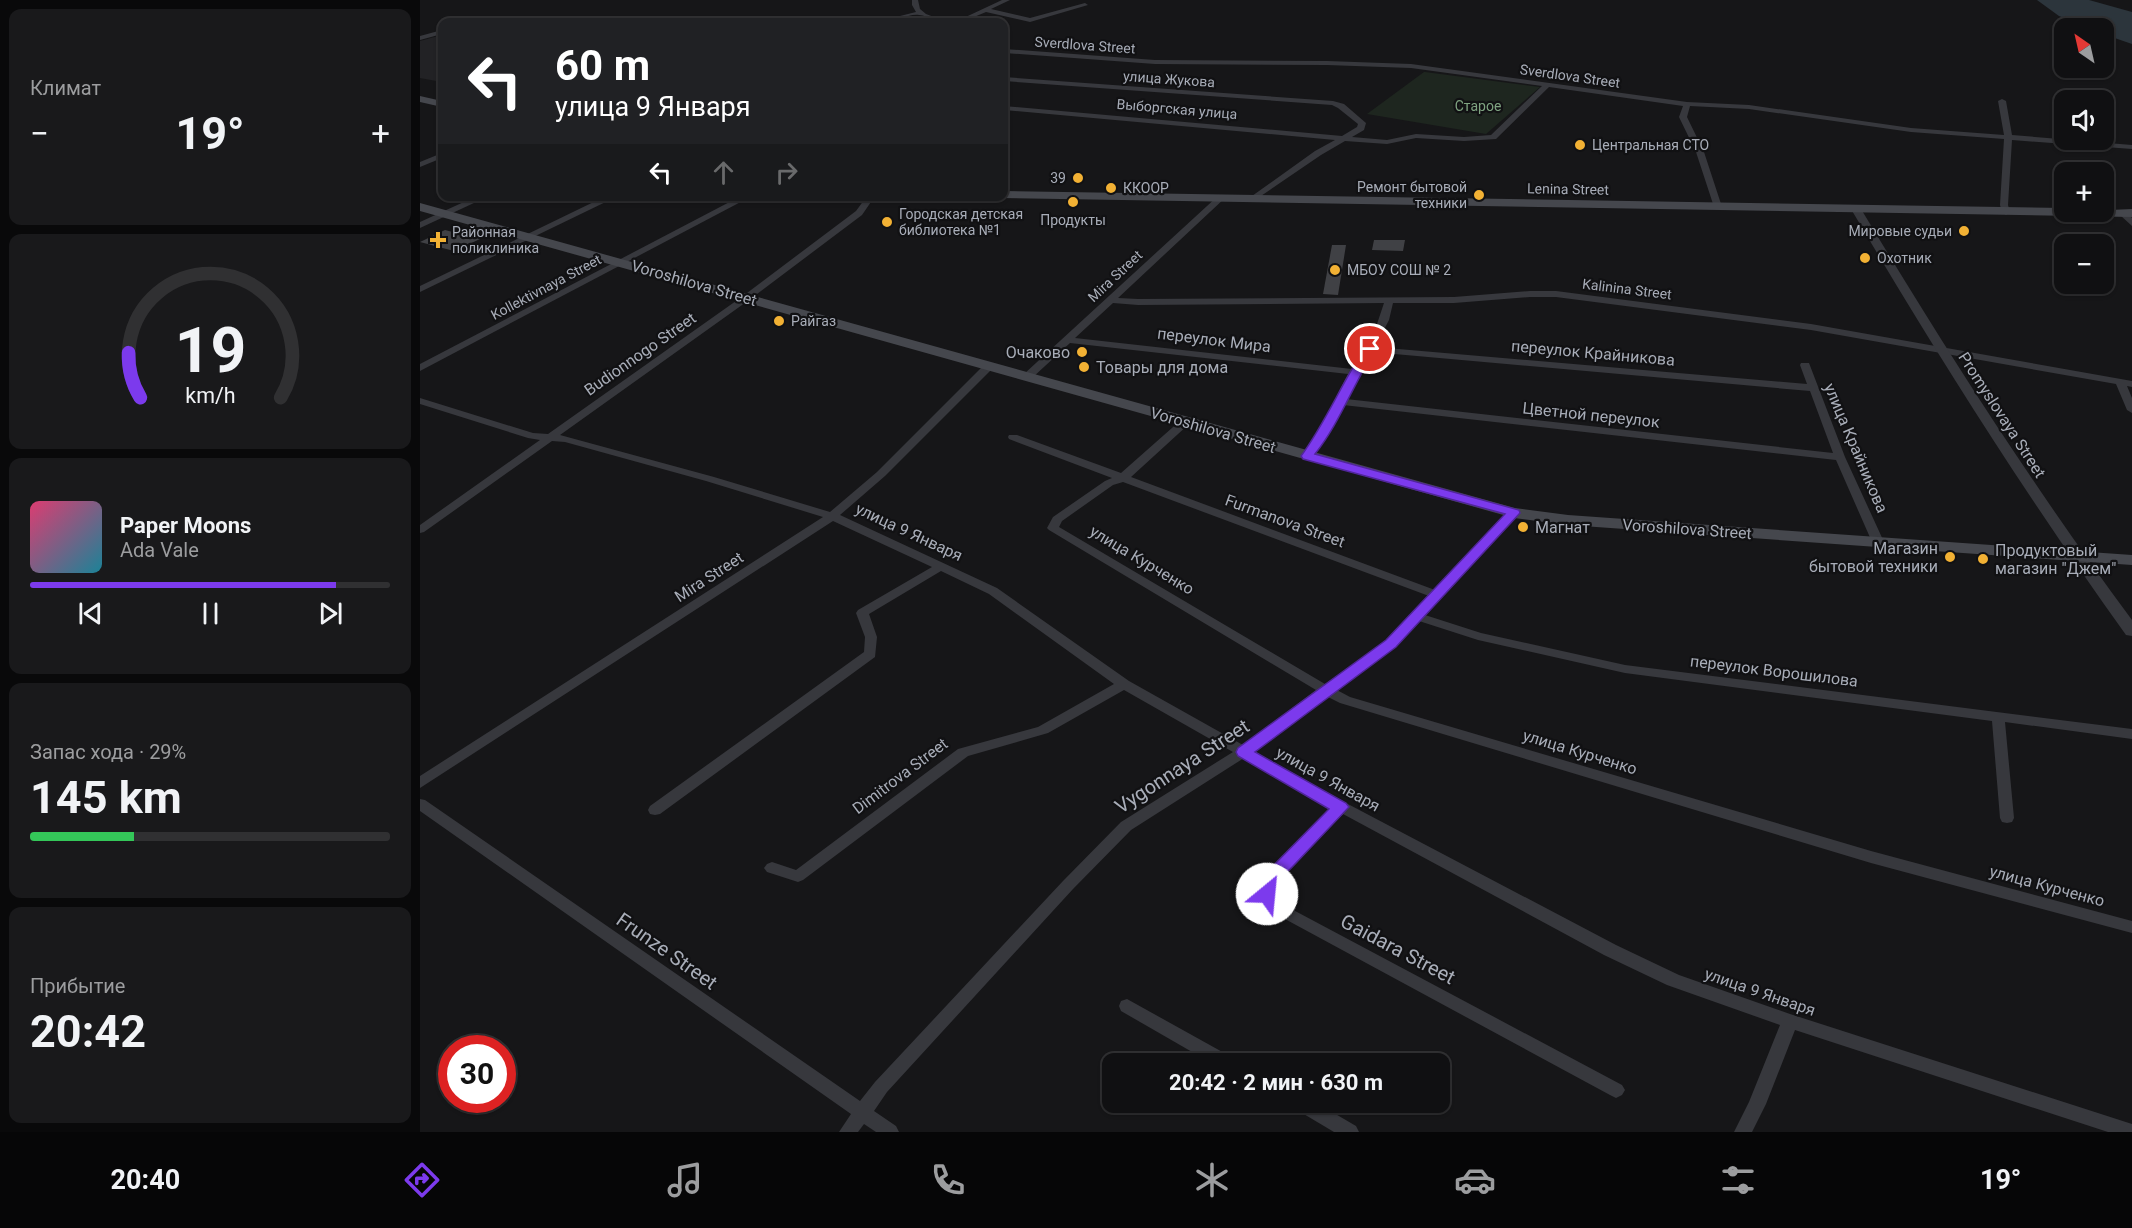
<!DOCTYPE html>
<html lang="ru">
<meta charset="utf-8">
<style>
body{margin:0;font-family:Roboto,sans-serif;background:#19191b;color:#f1f3f6;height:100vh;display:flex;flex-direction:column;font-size:22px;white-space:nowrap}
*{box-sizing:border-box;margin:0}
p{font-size:20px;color:#9c9d9f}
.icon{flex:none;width:33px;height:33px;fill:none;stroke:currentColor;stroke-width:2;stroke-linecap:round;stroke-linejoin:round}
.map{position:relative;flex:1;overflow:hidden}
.panel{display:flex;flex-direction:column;gap:9px;padding:9px;background:#09090a;width:420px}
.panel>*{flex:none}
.top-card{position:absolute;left:18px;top:18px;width:570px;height:183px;border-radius:12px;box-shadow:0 2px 4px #0004,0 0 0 2px #303032;background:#202124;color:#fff;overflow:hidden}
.needle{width:39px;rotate:326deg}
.fabs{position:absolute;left:1634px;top:18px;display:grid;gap:12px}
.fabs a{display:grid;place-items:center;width:60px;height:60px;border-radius:12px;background:#101012;box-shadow:0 2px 4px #0004,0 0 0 2px #303032;font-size:30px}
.speed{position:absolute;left:18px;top:1035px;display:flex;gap:12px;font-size:30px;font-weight:700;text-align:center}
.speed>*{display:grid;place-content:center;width:78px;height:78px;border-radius:50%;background:#101012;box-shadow:0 2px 4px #0004,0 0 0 2px #303032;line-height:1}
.speed .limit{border:9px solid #d22;background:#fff;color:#111}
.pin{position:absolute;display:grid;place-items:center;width:51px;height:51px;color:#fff;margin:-26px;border:3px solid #fff;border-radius:50%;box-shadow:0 2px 6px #0007}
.me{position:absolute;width:66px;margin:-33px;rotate:28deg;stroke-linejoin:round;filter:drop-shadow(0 0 4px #0008)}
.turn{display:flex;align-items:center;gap:21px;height:126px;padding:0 18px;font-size:27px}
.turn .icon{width:78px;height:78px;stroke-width:2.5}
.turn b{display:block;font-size:42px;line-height:51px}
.lanes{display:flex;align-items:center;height:57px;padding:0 18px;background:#0003;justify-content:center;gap:30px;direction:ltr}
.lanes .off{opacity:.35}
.big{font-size:45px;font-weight:700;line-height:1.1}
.panel .tile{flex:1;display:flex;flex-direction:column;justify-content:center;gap:9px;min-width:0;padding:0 21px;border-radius:12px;background:#19191b}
.panel .dial{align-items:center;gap:0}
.dial svg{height:156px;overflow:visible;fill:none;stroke:#303032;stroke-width:7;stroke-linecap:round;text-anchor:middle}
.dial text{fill:#f1f3f6;stroke:none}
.song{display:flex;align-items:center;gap:18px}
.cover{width:72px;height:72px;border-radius:9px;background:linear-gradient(135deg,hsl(340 70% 55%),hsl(190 70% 35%))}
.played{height:6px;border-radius:3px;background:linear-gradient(90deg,#7c3aed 85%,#303032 85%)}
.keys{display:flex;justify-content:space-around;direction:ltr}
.heat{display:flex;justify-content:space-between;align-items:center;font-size:33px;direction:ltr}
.charge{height:9px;border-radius:4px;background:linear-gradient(90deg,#34c759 29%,#303032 0)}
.trip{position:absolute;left:682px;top:1053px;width:348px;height:60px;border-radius:12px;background:#101012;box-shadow:0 2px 4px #0004,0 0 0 2px #303032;font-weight:700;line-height:60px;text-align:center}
.tab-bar{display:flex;height:96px;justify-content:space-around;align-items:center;background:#060607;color:#9c9d9f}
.tab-bar .icon{width:42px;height:42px}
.tab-bar .on{color:#7c3aed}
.tab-bar b{font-size:27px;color:#f1f3f6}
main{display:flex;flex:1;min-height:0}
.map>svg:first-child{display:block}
</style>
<main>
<section class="panel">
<div class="tile"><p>Климат</p>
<div class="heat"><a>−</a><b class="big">19°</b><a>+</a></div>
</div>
<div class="tile dial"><svg viewBox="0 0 100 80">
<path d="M14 69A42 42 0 1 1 86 69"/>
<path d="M14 69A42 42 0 0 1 8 46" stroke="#7c3aed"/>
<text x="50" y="56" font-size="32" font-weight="700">19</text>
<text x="50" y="72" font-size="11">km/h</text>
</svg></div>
<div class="tile">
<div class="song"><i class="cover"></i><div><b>Paper Moons</b><p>Ada Vale</p></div></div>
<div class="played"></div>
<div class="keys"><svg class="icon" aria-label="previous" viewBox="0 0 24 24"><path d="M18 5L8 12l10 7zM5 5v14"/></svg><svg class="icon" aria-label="pause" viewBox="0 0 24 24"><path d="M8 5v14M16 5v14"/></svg><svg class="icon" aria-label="next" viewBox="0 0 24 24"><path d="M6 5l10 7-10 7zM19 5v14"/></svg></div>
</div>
<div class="tile"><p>Запас хода · 29%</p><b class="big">145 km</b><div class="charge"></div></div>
<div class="tile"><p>Прибытие</p><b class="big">20:42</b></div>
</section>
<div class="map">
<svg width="1712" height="1132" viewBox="0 0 1712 1132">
<rect width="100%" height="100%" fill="#161618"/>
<path fill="#222225" d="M 22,35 L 22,82 L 0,78 L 0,41 Z"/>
<path fill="#1e261f" d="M 1004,72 L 1005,72 L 1120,87 L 1066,134 L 947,114 Z"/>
<path fill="#2c353c" d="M 1617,0 L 1669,0 L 1712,12 L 1712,44 L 1683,34 L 1683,28 L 1670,28 L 1639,16 Z"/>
<g fill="#404145">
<path d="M 25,230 L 60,239 L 34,251 L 0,242 Z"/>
<path d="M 954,240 L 985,240 L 983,251 L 952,250 Z"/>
<path d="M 912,245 L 926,245 L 918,295 L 903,294 Z"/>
</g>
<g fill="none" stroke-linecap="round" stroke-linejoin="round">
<g fill="#37383d" fill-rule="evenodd">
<path d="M 492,0 L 498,0 L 500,9 L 506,14 L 527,22 C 515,23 510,16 499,15 C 489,13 470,24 456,22 L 496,12 L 492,5 Z"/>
<path d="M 582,0 L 590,0 L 571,9 L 610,18 L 665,3 L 668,5 L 610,22 L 566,12 L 542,22 L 535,22 Z"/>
<path d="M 22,30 L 22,34 L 0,40 L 0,36 Z"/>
<path d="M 584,49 L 735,60 L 907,61 L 991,64 L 1267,102 L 1329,105 L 1491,128 L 1584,135 L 1578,101 L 1582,99 L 1586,101 L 1592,135 L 1712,145 L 1712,149 L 1592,140 L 1588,205 L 1590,212 L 1586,215 L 1582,212 L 1580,205 L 1584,139 L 1491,132 L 1329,109 L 1270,106 L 1267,117 L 1284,152 L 1302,207 L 1298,209 L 1294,207 L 1276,152 L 1259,117 L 1263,106 L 1129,87 L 1076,139 L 1044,141 L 996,138 L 967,144 L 925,141 L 901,155 L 835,200 L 831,198 L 832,196 L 895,151 L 915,140 L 584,110 L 584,106 L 922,136 L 937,127 L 938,124 L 918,108 L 912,105 L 584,81 L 584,77 L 913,101 L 924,104 L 946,123 L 944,130 L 932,137 L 967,140 L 996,134 L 1044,137 L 1071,135 L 1122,86 L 991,68 L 907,65 L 735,64 L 584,53 Z"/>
<path d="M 22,153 L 22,158 L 0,167 L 0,162 Z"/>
<path d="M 799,195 L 806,197 L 698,298 L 718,299 L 1034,297 L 1110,291 L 1136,291 L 1391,324 L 1712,381 L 1712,387 L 1707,386 L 1712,398 L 1712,413 L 1707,410 L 1696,384 L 1391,330 L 1136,297 L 1110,297 L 1034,303 L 973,303 L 969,320 L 955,347 L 1387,384 L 1380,365 L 1381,363 L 1389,363 L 1425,457 L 1464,542 L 1458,546 L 1452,542 L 1416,460 L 923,405 C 916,419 901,453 887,459 L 882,456 L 901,427 L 928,374 L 650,343 L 612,378 L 604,378 L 604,374 ZM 693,303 L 718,305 L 964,303 L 955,330 L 932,369 L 655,338 ZM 952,352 L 1390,391 L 1413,453 L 926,399 Z"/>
<path d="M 57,196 L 69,196 L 0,228 L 0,222 Z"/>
<path d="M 186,196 L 198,196 L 0,292 L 0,286 Z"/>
<path d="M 321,196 L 332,196 L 0,371 L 0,364 Z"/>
<path d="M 447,196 L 455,196 L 442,215 L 329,300 L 140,435 L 294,477 L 410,512 L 457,472 L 566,363 L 574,363 L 574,367 L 465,476 L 420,515 L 577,588 L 709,681 L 823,745 L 896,690 L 629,530 L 627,528 L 633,517 L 685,481 L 692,478 L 589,439 L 588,437 L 589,435 L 597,435 L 701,473 L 761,420 L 769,420 L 770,422 L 769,424 L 711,477 L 1015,590 L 1090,511 L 1098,511 L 1100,513 L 1098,515 L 1005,615 L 1061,633 L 1205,665 L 1712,729 L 1712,739 L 1585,722 L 1594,818 L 1592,822 L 1587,823 L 1582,822 L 1580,818 L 1572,721 L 1205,673 L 1058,640 L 999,621 L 976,647 L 915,689 L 930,697 L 1451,851 L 1712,921 L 1712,933 L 1451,863 L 920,703 L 906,696 L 834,751 L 926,803 L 1196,945 L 1259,975 L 1370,1014 L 1712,1124 L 1712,1132 L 1688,1132 L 1375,1030 L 1346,1104 L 1332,1132 L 1314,1132 L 1329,1102 L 1360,1025 L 1247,985 L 1184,955 L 923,814 L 858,880 L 855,893 L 862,904 L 1202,1085 L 1205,1090 L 1202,1095 L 1196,1098 L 1190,1095 L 852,912 L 839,894 L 846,874 L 911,808 L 824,758 L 711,830 L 653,889 L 467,1092 L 454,1111 L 476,1126 L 479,1132 L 456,1132 L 444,1124 L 438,1132 L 419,1132 L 431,1114 L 0,811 L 0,799 L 5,800 L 440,1101 L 455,1082 L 643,881 L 701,822 L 813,752 L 704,690 L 628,733 L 548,756 L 383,880 L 378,882 L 347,872 L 344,868 L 347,864 L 352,862 L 376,870 L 538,749 L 618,727 L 694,684 L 569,594 L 521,571 L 449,614 L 457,637 L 455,657 L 240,814 L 235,815 L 230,814 L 228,810 L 230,806 L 444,652 L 445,637 L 436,613 L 438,610 L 512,567 L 413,521 L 0,788 L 0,776 L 403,517 L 286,481 L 145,442 L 132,441 L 4,532 L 0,533 L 0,525 L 120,440 L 108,438 L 0,404 L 0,398 L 113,433 L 128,434 L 323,296 L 436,211 ZM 703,482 L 1009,596 L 966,641 L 905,684 L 639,527 L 642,521 L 693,485 Z"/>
<path d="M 1700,211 L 1706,211 L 1712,218 L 1712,226 L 1700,215 Z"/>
<path d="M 707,999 L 815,1059 L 817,1064 L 793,1064 L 701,1011 L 699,1006 L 701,1001 Z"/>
<path d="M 869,1102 L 895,1102 L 936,1126 L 939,1132 L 914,1132 L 872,1107 Z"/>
</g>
<path fill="#37383d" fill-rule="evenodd" d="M 1436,206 L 1441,209 C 1526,350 1614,488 1712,620 L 1712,636 L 1706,635 C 1607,497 1517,355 1431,209 Z"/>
<g fill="#45474d" fill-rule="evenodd">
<path d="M 0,96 L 22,101 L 22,107 L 0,102 Z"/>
<path d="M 584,191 L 1644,208 L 1644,212 L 1712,209 L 1712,217 L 580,198 L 584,196 Z"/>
<path d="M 0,203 L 1095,508 L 1148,515 L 1712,555 L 1712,565 L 1148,525 L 1094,518 L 0,211 Z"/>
</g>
</g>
<path fill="#7c3aed" stroke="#51269a" stroke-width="1.5" d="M 950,345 L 956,349 C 934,382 920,423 895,454 L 1099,510 L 1100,513 L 976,647 L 835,752 L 926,803 L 929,807 L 859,881 L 854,899 L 847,901 L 841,899 L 839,894 L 845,874 L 909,809 L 818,756 L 816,752 L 818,748 L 966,640 L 1085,514 L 883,459 L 881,456 C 906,422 922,382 946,346 Z"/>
<g fill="#f2b134" stroke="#111113" stroke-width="2">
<circle cx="1160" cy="145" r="6"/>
<circle cx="658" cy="178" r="6"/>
<circle cx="691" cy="188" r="6"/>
<circle cx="1059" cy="195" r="6"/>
<circle cx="653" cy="202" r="6"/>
<circle cx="467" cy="222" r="6"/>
<circle cx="1544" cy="231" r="6"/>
<path d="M15 231h6v6h6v6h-6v6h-6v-6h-6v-6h6z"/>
<circle cx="1445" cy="258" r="6"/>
<circle cx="915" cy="270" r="6"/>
<circle cx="359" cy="321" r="6"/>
<circle cx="662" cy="352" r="6"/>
<circle cx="664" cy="367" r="6"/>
<circle cx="1103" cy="527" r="6"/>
<circle cx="1530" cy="557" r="6"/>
<circle cx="1563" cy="559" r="6"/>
</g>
<g text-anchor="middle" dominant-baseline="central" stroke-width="4.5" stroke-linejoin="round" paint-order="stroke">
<g font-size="14" fill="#a8adb8" stroke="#111113">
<text transform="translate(665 45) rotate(4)">Sverdlova Street</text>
<text transform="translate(1150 76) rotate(8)">Sverdlova Street</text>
<text transform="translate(749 79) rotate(4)">улица Жукова</text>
<text transform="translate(757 109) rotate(5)">Выборгская улица</text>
<text transform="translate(1148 189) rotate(1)">Lenina Street</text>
<text transform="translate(695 276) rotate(-43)">Mira Street</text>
<text transform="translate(126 287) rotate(-28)">Kollektivnaya Street</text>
<text transform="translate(1207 289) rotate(7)">Kalinina Street</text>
</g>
<g font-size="14" fill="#7fa381" stroke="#111113">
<text x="1058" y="106">Старое</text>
</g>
<g font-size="14" fill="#a8adb8" stroke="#111113" text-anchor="start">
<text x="1172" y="145">Центральная СТО</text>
<text x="646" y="178" text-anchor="end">39</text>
<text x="1047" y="187" text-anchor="end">Ремонт бытовой<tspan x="1047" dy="16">техники</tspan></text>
<text x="703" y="188">ККООР</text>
<text x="479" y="214">Городская детская<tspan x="479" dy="16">библиотека №1</tspan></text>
<text x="653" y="220" text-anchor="middle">Продукты</text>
<text x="1532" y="231" text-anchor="end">Мировые судьи</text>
<text x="32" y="232">Районная<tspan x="32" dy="16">поликлиника</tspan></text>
<text x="1457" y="258">Охотник</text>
<text x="927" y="270">МБОУ СОШ № 2</text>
<text x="371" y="321">Райгаз</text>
</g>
<g font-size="16" fill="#a8adb8" stroke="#111113">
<text transform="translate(274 283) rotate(16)">Voroshilova Street</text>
<text transform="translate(794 340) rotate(7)">переулок Мира</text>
<text transform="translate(1173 353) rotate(5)">переулок Крайникова</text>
<text transform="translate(220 354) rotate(-35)">Budionnogo Street</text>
<text transform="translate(1171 415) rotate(6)">Цветной переулок</text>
<text transform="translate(1582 415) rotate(57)">Promyslovaya Street</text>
<text transform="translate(793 430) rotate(16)">Voroshilova Street</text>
<text transform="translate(1436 448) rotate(67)">улица Крайникова</text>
<text transform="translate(865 521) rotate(20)">Furmanova Street</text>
<text transform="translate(1267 529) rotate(4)">Voroshilova Street</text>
<text transform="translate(489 532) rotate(25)">улица 9 Января</text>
<text transform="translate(722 560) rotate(31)">улица Курченко</text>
<text transform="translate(289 577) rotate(-33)">Mira Street</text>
<text transform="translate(1354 671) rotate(7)">переулок Ворошилова</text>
<text transform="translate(1160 752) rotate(17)">улица Курченко</text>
<text transform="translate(480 776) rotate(-37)">Dimitrova Street</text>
<text transform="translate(908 779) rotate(29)">улица 9 Января</text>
<text transform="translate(1627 886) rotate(15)">улица Курченко</text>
<text transform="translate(1340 992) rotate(19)">улица 9 Января</text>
</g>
<g font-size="16" fill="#a8adb8" stroke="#111113" text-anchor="start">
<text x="650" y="352" text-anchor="end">Очаково</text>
<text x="676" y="367">Товары для дома</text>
<text x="1115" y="527">Магнат</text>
<text x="1518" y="548" text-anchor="end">Магазин<tspan x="1518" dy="18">бытовой техники</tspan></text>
<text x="1575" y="550">Продуктовый<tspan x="1575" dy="18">магазин "Джем"</tspan></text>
</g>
<g font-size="20" fill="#a8adb8" stroke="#111113">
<text transform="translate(762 766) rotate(-33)">Vygonnaya Street</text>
<text transform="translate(978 949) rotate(28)">Gaidara Street</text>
<text transform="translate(247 951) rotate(35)">Frunze Street</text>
</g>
</g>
</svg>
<div class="fabs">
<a><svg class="needle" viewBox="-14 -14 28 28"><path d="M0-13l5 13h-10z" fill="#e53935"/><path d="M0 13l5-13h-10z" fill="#9c9d9f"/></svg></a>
<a><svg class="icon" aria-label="sound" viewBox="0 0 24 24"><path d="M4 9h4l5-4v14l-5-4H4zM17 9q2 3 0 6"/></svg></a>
<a>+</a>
<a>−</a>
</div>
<div class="speed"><div class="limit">30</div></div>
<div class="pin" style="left:950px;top:349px;background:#d93025"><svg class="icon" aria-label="arrive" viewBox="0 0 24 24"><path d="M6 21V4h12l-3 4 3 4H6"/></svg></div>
<svg class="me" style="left:847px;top:894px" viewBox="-20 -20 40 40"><circle r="19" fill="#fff"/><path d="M0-13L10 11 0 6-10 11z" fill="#7c3aed"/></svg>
<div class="trip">20:42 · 2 мин · 630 m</div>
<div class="top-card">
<div class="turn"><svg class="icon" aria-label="left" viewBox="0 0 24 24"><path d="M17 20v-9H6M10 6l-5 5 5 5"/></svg><div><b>60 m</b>улица 9 Января</div></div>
<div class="lanes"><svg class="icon" aria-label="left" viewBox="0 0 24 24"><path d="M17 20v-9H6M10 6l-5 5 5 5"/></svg><svg class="icon off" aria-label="ahead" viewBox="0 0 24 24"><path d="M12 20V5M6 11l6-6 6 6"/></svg><svg class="icon off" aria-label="right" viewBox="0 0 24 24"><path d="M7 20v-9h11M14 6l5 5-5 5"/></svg></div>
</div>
</div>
</main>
<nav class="tab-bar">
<b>20:40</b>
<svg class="icon on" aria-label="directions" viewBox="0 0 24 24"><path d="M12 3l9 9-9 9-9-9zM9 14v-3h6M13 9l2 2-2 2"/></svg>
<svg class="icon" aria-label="music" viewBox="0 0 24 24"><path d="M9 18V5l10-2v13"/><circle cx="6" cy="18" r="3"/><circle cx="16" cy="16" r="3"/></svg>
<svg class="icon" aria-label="phone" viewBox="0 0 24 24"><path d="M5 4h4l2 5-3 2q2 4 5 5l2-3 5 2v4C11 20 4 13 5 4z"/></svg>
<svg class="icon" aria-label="climate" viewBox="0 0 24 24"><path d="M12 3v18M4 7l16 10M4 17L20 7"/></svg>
<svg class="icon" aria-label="car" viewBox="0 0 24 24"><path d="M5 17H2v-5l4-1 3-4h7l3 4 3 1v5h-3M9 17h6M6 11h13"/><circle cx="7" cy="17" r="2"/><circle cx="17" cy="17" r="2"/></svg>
<svg class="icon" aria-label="filters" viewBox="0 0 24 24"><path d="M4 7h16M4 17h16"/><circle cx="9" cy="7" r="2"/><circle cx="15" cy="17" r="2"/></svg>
<b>19°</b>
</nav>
